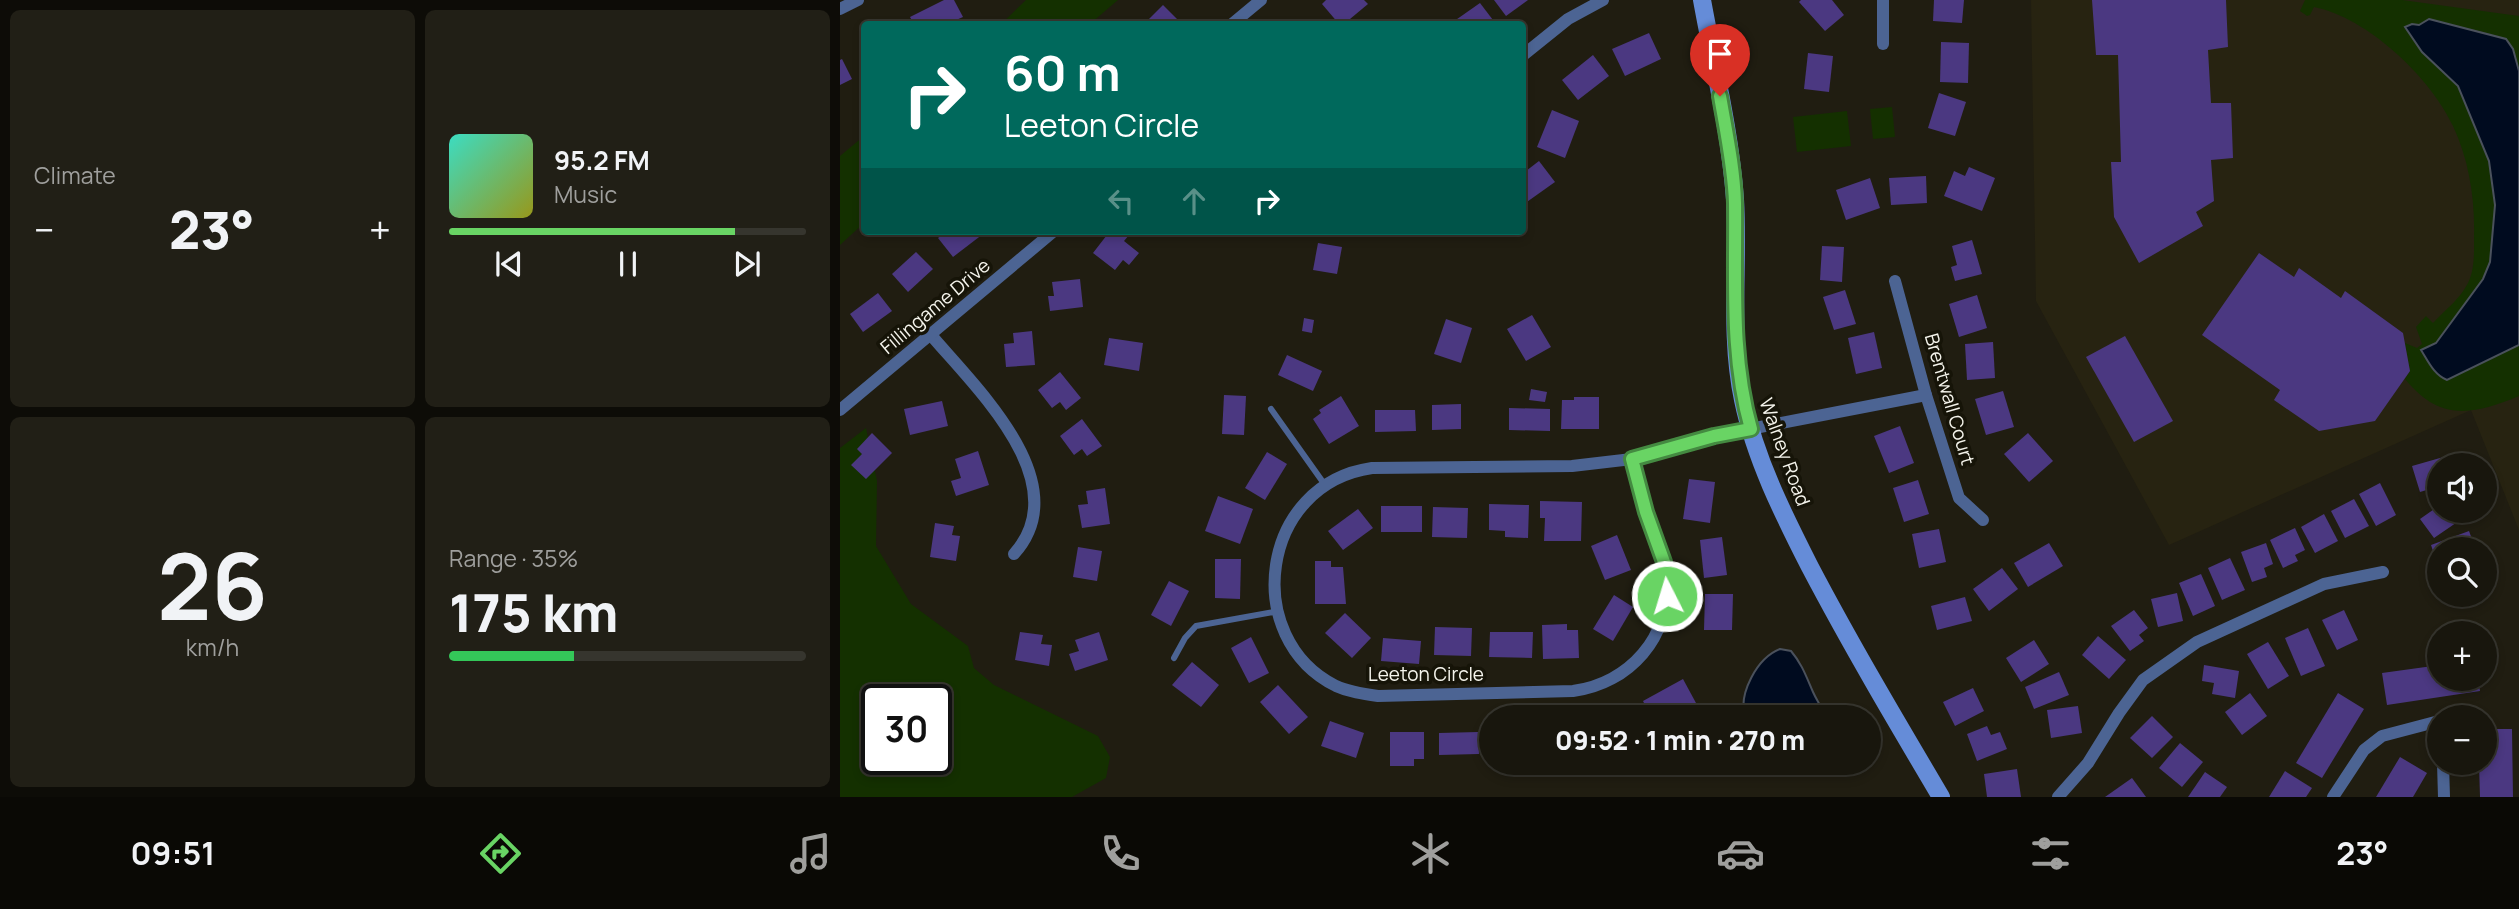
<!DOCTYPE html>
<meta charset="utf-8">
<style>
body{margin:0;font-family:Manrope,sans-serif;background:#211f16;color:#f1f3f6;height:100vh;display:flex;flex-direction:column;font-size:26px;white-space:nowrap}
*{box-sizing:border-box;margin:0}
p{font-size:23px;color:#9f9f9d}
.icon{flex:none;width:38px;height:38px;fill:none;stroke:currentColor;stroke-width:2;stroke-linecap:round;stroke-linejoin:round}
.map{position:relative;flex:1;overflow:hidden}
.side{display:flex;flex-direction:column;gap:10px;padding:10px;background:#0d0c07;width:840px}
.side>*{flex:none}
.guide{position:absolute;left:21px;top:21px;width:665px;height:214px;border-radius:7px;box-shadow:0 4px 10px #0003,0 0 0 2px #36352e;background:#00695c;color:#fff;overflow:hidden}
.fabs{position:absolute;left:1587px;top:453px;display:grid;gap:14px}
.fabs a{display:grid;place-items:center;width:70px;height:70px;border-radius:50%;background:#18160d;box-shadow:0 4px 10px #0003,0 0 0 2px #36352e;font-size:35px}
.speed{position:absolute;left:21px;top:684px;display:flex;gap:14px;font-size:35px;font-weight:700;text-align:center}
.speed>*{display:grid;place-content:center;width:91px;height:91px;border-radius:50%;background:#18160d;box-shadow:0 4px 10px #0003,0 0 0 2px #36352e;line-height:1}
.speed .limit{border:4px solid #111;border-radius:10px;background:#fff;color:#111}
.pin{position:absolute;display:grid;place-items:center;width:60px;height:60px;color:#fff;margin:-72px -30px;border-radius:50% 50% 50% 0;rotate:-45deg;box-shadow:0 0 7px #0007}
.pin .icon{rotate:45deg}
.me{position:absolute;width:77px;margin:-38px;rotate:355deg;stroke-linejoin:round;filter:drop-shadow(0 0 5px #0008)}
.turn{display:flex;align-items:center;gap:24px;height:147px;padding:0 28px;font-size:32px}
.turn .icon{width:91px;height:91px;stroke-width:2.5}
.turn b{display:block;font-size:49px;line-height:60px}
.lanes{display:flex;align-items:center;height:66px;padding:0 28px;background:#0003;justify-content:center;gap:35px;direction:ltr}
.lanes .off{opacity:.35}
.big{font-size:52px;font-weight:800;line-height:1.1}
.side .tile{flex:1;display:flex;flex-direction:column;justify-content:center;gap:10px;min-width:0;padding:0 24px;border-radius:10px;background:#211f16}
.side .dial{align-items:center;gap:0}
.dial b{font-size:91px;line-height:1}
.song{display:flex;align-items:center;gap:21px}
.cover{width:84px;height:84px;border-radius:10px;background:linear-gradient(135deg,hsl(170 70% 55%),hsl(60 70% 35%))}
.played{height:7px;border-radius:4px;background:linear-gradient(90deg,#69d464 80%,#36352e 80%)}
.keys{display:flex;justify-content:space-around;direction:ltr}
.heat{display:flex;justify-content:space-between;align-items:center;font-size:38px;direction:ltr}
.charge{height:10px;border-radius:5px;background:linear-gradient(90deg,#34c759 35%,#36352e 0)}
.side .tiles{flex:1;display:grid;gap:10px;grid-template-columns:repeat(2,1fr)}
.trip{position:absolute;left:639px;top:705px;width:402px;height:70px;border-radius:35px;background:#18160d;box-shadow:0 4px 10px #0003,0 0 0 2px #36352e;font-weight:800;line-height:70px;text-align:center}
.tabs{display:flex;height:112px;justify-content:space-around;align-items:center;background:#0a0905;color:#9f9f9d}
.tabs .icon{width:49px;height:49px}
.tabs .current{color:#69d464}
.tabs b{font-size:32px;color:#f1f3f6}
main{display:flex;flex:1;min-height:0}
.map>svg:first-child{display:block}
</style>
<main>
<section class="side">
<div class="tiles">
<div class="tile"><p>Climate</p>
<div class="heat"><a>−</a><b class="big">23°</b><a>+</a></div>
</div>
<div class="tile">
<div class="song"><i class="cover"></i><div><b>95.2 FM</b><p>Music</p></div></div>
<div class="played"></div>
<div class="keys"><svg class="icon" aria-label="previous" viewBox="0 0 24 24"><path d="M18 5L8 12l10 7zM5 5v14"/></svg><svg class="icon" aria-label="pause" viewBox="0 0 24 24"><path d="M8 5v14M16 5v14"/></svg><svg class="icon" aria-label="next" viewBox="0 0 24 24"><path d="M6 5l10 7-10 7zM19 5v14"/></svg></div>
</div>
<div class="tile dial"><b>26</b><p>km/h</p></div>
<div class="tile"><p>Range · 35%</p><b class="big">175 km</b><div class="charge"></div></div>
</div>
</section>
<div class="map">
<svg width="1679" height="797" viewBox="0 0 1679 797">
<rect width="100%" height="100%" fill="#201d11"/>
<path fill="#272311" d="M 1191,0 L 1679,0 L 1679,530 L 1631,410 L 1329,545 L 1196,301 Z"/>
<g fill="#143000" fill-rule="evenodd">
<path d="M 186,0 L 278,0 L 250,24 L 161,24 Z"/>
<path d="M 1465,0 L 1562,0 L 1679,16 L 1679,71 C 1677,64 1676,55 1673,49 C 1661,29 1617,30 1596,20 L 1579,25 L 1570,35 L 1582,52 L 1618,86 L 1649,161 L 1655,205 L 1650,262 L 1643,279 L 1596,343 L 1581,350 C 1588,362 1594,375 1607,380 L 1679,345 L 1679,396 C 1633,415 1600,422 1565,379 L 1570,371 L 1565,343 L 1577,348 L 1582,344 L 1576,327 L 1586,316 L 1593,323 C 1605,310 1620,299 1628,283 C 1635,269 1634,251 1634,236 C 1635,199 1629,160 1613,126 C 1590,77 1528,18 1474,7 L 1470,15 L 1467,16 L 1460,11 Z"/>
<path d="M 1052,107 L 1055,137 L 1033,139 L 1030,109 Z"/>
<path d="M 1007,111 L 1011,146 L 957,152 L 953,117 Z"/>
<path d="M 24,136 L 24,223 L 0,245 L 0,156 Z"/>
<path d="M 26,428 L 37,481 L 36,546 L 71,604 L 128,646 L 134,668 L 154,685 L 258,736 L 270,757 L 266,778 L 232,797 L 0,797 L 0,448 ZM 37,700 L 96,700 L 96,760 L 37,760 Z"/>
</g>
<g fill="#000b1f" stroke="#4a515c" stroke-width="2">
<path d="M 1589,19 L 1666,39 L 1673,49 L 1679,71 L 1679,345 L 1607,380 C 1594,375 1588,361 1581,350 L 1596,343 L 1643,279 L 1650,262 L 1655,205 L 1649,161 L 1618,86 L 1582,52 L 1565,27 L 1572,24 L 1579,25 Z"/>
<path d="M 940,649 L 951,651 C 962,664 966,676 973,692 C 977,701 982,707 985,717 L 905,717 C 898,694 917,658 940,649 Z"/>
</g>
<g fill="#4b3881">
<path d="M 104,0 L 114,0 L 123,17 L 107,24 L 74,24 L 70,17 Z"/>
<path d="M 486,0 L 524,0 L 528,4 L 504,24 L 499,24 L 482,4 Z"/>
<path d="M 654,0 L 688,0 L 666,16 Z"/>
<path d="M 961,0 L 992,0 L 1004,15 L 985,31 L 959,2 Z"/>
<path d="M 1094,0 L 1124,0 L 1122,23 L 1093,21 Z"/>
<path d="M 1252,0 L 1386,0 L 1388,47 L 1368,50 L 1371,103 L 1391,103 L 1393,158 L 1371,160 L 1374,201 L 1356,212 L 1363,226 L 1299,263 L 1274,217 L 1271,162 L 1281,162 L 1278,55 L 1256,55 Z"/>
<path d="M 640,3 L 656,24 L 610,24 Z"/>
<path d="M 323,5 L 341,23 L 304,24 Z"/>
<path d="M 809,33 L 821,59 L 785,76 L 772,49 Z"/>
<path d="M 1101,42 L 1129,43 L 1128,83 L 1100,82 Z"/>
<path d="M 968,53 L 993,56 L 989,92 L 964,89 Z"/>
<path d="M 753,55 L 769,76 L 738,100 L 722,80 Z"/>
<path d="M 2,59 L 12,79 L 0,85 L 0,60 Z"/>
<path d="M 1099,93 L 1126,102 L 1115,136 L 1088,128 Z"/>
<path d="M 712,110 L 739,121 L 725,158 L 697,147 Z"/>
<path d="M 699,161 L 715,182 L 684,204 L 682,174 Z"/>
<path d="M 1129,167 L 1155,178 L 1142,211 L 1104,196 L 1114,171 L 1125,176 Z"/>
<path d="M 1086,176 L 1087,203 L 1051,205 L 1049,178 Z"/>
<path d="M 1030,178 L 1040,208 L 1006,220 L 996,190 Z"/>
<path d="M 107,231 L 141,231 L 143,234 L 113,257 L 98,238 Z"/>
<path d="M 270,231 L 283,231 L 289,235 L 284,241 L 299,253 L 289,265 L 283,260 L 275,270 L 253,253 Z"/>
<path d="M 1132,240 L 1142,274 L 1115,281 L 1111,267 L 1117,265 L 1112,246 Z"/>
<path d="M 478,243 L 502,247 L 497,274 L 473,270 Z"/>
<path d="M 982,246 L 1004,247 L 1002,282 L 980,280 Z"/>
<path d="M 76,252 L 93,269 L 68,292 L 52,274 Z"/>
<path d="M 1419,253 L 1454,277 L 1459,268 L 1501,298 L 1505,291 L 1563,333 L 1570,371 L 1535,421 L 1479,431 L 1434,400 L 1440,390 L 1362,335 Z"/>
<path d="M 240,279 L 243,307 L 210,311 L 208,296 L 214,296 L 212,282 Z"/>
<path d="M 1005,290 L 1016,324 L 994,330 L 983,297 Z"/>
<path d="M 38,293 L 52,311 L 23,332 L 10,314 Z"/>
<path d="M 1137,295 L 1147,328 L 1119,337 L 1109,304 Z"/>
<path d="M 692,315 L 711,347 L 686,361 L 667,329 Z"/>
<path d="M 464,318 L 474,320 L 472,333 L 462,331 Z"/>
<path d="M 606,319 L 632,328 L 621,363 L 594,354 Z"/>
<path d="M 192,331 L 195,365 L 166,367 L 164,344 L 174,343 L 173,333 Z"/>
<path d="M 1034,332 L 1042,368 L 1016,374 L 1008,338 Z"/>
<path d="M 1285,336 L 1333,421 L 1294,442 L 1246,357 Z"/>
<path d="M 269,338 L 303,343 L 299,371 L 264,365 Z"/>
<path d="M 1153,342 L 1155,378 L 1127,380 L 1125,344 Z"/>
<path d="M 447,355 L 482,371 L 473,391 L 438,375 Z"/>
<path d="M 220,372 L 241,398 L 226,410 L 220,402 L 212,408 L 198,390 Z"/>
<path d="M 691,389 L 707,392 L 705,402 L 689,400 Z"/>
<path d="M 1163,391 L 1174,427 L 1146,435 L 1135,399 Z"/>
<path d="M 384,395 L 406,396 L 404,435 L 382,434 Z"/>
<path d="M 501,396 L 519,426 L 489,444 L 473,419 L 481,413 L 479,410 Z"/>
<path d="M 734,397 L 759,397 L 759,429 L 721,429 L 722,400 L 734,400 Z"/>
<path d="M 102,401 L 108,426 L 70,435 L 64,409 Z"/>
<path d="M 621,404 L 621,429 L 592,430 L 592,405 Z"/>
<path d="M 669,408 L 710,409 L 710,431 L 669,430 Z"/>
<path d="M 535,410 L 575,410 L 576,431 L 535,432 Z"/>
<path d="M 242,419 L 262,446 L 247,456 L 242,449 L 234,455 L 220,436 Z"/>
<path d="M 1060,426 L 1074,463 L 1049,473 L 1034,436 Z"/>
<path d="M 32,433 L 52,453 L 26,479 L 11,465 L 22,454 L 17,449 Z"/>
<path d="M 1188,433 L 1213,461 L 1189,482 L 1164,454 Z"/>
<path d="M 138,451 L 149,485 L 116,496 L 111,481 L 121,478 L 115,459 Z"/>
<path d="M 427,452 L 447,464 L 425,500 L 405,488 Z"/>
<path d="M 1607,456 L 1610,466 L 1600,466 L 1600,486 L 1580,492 L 1572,466 Z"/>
<path d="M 849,479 L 875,482 L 870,523 L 843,519 Z"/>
<path d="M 1078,480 L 1089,514 L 1064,522 L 1053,488 Z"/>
<path d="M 1540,483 L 1556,515 L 1536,526 L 1519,494 Z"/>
<path d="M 265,488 L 270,524 L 242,528 L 238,505 L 248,504 L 246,491 Z"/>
<path d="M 378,496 L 413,509 L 400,544 L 365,531 Z"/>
<path d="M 1514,499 L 1529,526 L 1505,538 L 1491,511 Z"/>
<path d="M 700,501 L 742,502 L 741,541 L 704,541 L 705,518 L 700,518 Z"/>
<path d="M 649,504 L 689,505 L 688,538 L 665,537 L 665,531 L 649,530 Z"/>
<path d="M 1600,505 L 1600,511 L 1627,511 L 1629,514 L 1594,538 L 1580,519 Z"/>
<rect x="541" y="506" width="41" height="26"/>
<path d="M 593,507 L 628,508 L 627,538 L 592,537 Z"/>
<path d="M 518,509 L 533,528 L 503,550 L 488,531 Z"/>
<path d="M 1484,514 L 1498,541 L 1475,553 L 1461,527 Z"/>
<path d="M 95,523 L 114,526 L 112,535 L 120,536 L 116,561 L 90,557 Z"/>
<path d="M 1455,528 L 1465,550 L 1455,555 L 1458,561 L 1443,568 L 1430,540 Z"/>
<path d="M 1099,529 L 1106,562 L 1079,568 L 1072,534 Z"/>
<path d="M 1629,531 L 1636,550 L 1600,550 L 1599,569 L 1591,545 Z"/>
<path d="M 777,535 L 791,570 L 765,580 L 751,546 Z"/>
<path d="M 882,537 L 887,575 L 864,578 L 860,540 Z"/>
<path d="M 1209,543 L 1223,566 L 1188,587 L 1174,563 Z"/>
<path d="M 1426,543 L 1433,564 L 1424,568 L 1427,577 L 1412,582 L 1401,552 Z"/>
<path d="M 238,547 L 262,551 L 257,581 L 233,577 Z"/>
<path d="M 1390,558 L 1405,590 L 1382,600 L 1368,568 Z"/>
<path d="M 375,559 L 401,559 L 400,599 L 375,598 Z"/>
<path d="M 475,561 L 491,561 L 491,567 L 503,567 L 506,604 L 475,604 Z"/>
<path d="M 1162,568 L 1178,589 L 1149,611 L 1133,589 Z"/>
<path d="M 1361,574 L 1375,606 L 1353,616 L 1339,583 Z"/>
<path d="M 329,581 L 349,591 L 331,626 L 311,615 Z"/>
<path d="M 1337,593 L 1343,621 L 1318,627 L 1311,599 Z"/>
<path d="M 865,594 L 893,594 L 892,630 L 864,630 Z"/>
<path d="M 774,595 L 793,607 L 773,641 L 753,629 Z"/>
<path d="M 1125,597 L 1132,621 L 1097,630 L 1091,606 Z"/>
<path d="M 1294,610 L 1308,628 L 1299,635 L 1304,641 L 1290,651 L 1271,626 Z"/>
<path d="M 1504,610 L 1518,640 L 1497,650 L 1482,620 Z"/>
<path d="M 505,613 L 531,638 L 512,658 L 485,633 Z"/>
<path d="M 727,624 L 727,630 L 738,630 L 739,658 L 703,659 L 702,625 Z"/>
<path d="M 595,627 L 632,628 L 631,656 L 594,655 Z"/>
<path d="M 1468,628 L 1485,666 L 1461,676 L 1445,638 Z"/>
<path d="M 180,632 L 203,635 L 201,644 L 212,645 L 209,666 L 175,660 Z"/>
<path d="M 259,632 L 268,660 L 235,671 L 229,654 L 239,651 L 235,640 Z"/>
<path d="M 650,632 L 693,632 L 692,658 L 649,657 Z"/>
<path d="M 1258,636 L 1286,660 L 1269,679 L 1242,655 Z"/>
<path d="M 411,637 L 429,673 L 409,683 L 391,648 Z"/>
<path d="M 543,638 L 581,641 L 579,664 L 541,661 Z"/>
<path d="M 1194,640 L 1209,664 L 1181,682 L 1166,658 Z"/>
<path d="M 1428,642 L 1449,676 L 1428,689 L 1407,654 Z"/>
<path d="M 352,662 L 379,685 L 361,707 L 332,685 Z"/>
<path d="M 1364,665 L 1399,671 L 1395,698 L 1372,694 L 1374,683 L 1362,681 Z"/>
<path d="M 1600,665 L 1600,679 L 1638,679 L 1640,691 L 1547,705 L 1542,673 Z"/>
<path d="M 1219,672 L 1229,695 L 1194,709 L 1185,687 Z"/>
<path d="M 843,679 L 856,703 L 828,718 L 812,718 L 803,701 Z"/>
<path d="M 438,685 L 468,717 L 449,734 L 420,702 Z"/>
<path d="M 1133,688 L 1144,711 L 1115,726 L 1103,702 Z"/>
<path d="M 1410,693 L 1427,716 L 1402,735 L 1385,712 Z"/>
<path d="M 1498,693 L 1524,709 L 1482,778 L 1456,763 Z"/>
<path d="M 1238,706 L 1242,733 L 1211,738 L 1207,710 Z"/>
<path d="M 1312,716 L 1333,737 L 1312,758 L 1290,738 Z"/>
<path d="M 490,721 L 524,733 L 516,758 L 481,746 Z"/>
<path d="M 1147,726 L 1151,735 L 1160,732 L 1167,749 L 1137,761 L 1127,734 Z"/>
<path d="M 1645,729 L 1672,729 L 1673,797 L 1640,797 L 1639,763 L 1645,763 Z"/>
<path d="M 550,732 L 584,732 L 584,759 L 574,759 L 574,766 L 550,766 Z"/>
<path d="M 638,732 L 639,754 L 599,755 L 599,733 Z"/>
<path d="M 1340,743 L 1363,762 L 1342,787 L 1319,768 Z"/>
<path d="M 1560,757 L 1587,773 L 1573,797 L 1536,797 Z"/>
<path d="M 1177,769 L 1181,797 L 1147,797 L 1144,774 Z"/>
<path d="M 1445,771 L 1472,788 L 1466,797 L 1429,797 Z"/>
<path d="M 1365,772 L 1387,787 L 1380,797 L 1348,797 Z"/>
<path d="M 1292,778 L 1306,797 L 1265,797 Z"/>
</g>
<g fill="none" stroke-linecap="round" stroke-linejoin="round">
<g stroke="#4c6493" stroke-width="6">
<path d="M 431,409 L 485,485"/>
<path d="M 334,658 L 345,638 L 356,626 L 439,611"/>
</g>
<g stroke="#4c6493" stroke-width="12">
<path d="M 1043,0 L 1043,44"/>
<path d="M 0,9 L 18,0"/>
<path d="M 392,24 L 421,0"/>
<path d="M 682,56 L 728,19 L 763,0"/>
<path d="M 1055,281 L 1086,395 L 1119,498 L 1143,520"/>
<path d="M 91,335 C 135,387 238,483 174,554"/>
<path d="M 0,410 L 214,231"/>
<path d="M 792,459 C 797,477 800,495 806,512 C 813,534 824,555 826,579 C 832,636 789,684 733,691 L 538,696 C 523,694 509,692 496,686 C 400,638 420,484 532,468 L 732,466 L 792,459 L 874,436 L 1086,395"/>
<path d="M 1603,763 L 1604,797"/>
<path d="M 1218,797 L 1248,763 L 1279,713 L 1303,680 L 1357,642 L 1484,584 L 1543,572"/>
<path d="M 1493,797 L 1524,750 L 1542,736 L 1599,721 L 1600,723"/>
</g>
<path stroke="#658cd8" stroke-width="18" d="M 862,0 C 874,66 890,132 895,199 C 899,266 889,333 903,400 C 915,458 943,514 970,567 C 1011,645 1056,721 1101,797"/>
</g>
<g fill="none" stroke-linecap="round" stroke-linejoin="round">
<g stroke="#448a41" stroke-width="18">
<path id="route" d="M 827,596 L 824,562 L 806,512 L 792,459 L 874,436 L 911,429 C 890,355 896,279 895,203 C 894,168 886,131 880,96"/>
</g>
<use href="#route" stroke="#69d464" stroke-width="12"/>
</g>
<g text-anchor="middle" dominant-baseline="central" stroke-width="7" stroke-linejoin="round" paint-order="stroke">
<g font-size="19" fill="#f5f4ec" stroke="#161408">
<text transform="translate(95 306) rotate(-40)">Fillingame Drive</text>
<text transform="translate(1110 399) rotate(74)">Brentwall Court</text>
<text transform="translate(945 452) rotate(70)">Walney Road</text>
<text x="586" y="674">Leeton Circle</text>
</g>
</g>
</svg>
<div class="fabs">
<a><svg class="icon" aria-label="sound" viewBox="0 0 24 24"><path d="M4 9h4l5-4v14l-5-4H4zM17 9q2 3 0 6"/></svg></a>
<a><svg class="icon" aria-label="search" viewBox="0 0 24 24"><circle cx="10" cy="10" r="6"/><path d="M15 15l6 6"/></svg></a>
<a>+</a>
<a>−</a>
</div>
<div class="speed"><div class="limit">30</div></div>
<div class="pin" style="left:880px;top:96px;background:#d93025"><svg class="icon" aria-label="arrive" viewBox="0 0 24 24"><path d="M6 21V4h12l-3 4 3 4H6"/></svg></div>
<svg class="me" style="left:827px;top:596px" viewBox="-20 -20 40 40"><circle r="17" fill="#69d464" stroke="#fff" stroke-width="3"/><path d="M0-11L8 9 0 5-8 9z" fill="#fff"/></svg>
<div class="trip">09:52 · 1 min · 270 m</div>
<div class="guide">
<div class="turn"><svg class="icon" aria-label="right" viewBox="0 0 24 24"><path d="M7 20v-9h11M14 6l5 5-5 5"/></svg><div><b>60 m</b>Leeton Circle</div></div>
<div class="lanes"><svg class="icon off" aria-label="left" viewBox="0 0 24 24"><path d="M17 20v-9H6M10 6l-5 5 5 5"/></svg><svg class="icon off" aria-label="ahead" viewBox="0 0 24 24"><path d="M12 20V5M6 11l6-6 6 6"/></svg><svg class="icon" aria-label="right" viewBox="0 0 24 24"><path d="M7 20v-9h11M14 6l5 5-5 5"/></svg></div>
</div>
</div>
</main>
<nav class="tabs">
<b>09:51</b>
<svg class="icon current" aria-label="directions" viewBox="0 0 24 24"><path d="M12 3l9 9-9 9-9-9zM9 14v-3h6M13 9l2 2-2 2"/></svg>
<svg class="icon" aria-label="music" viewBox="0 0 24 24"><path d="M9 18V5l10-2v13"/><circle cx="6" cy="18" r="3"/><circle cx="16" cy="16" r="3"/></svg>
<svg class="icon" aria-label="phone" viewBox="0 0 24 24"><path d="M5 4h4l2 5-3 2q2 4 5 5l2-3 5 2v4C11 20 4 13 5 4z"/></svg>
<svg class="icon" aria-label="climate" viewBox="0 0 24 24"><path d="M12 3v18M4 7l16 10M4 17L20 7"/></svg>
<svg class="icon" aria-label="car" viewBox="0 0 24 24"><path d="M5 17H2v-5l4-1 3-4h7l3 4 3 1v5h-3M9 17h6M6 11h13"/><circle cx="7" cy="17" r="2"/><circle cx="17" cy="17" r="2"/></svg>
<svg class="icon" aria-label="filters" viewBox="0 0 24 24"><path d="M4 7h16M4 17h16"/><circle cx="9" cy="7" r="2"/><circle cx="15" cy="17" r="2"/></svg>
<b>23°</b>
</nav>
